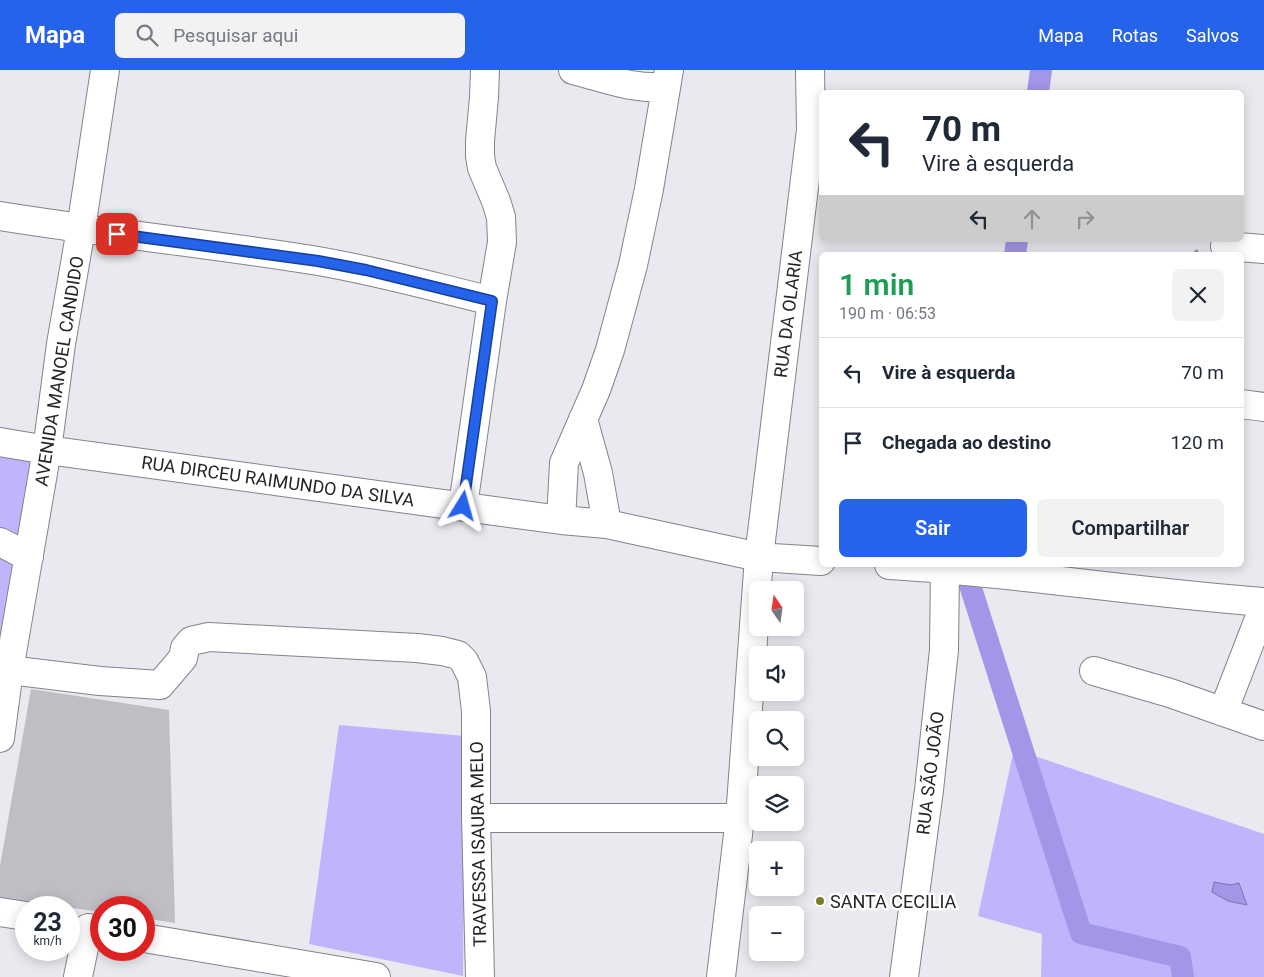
<!DOCTYPE html>
<html lang="pt">
<head>
<meta charset="utf-8">
<style>
  :root { --surface:#fff; --page:#f2f2f3; --text:#1f2937; --muted:#747a83; --line:#e0e1e3; --accent:#2563eb }
  body { margin:0; font-family:Roboto,sans-serif; background:var(--page); color:var(--text); height:100vh; display:flex; flex-direction:column; font-size:19px; white-space:nowrap }
  * { box-sizing:border-box; margin:0 }
  p { font-size:16px; color:var(--muted) }
  .icon { flex:none; width:28px; height:28px; fill:none; stroke:currentColor; stroke-width:2; stroke-linecap:round; stroke-linejoin:round }
  .map { position:relative; flex:1; overflow:hidden }
  .panel { position:absolute; left:819px; top:182px; width:425px; height:315px; display:flex; flex-direction:column; background:var(--surface); border-radius:8px; box-shadow:0 2px 12px #0003 }
  .panel>* { flex:none }
  .banner { position:absolute; left:819px; top:20px; width:425px; height:152px; border-radius:8px; box-shadow:0 2px 12px #0003; background:#fff; color:var(--text); overflow:hidden }
  .needle { width:32px; rotate:347deg }
  .controls { position:absolute; left:749px; top:511px; display:grid; gap:10px }
  .controls a { display:grid; place-items:center; width:55px; height:55px; border-radius:8px; background:var(--surface); box-shadow:0 2px 12px #0003; font-size:25px }
  .speed { position:absolute; left:15px; top:826px; display:flex; gap:10px; font-size:25px; font-weight:700; text-align:center }
  .speed>* { display:grid; place-content:center; width:65px; height:65px; border-radius:50%; background:var(--surface); box-shadow:0 2px 12px #0003; line-height:1 }
  .speed small { font-size:12px; font-weight:400 }
  .speed .limit { border:8px solid #d22; background:#fff; color:#111 }
  .pin { position:absolute; display:grid; place-items:center; width:42px; height:42px; color:#fff; margin:-21px; border-radius:10px; box-shadow:0 2px 8px #0006 }
  .me { position:absolute; width:55px; margin:-28px; rotate:8deg; stroke-linejoin:round; filter:drop-shadow(0 0 4px #0008) }
  .turn { display:flex; align-items:center; gap:18px; height:105px; padding:0 20px; font-size:22px }
  .turn .icon { width:65px; height:65px; stroke-width:2.5 }
  .turn b { display:block; font-size:35px; line-height:42px }
  .lanes { display:flex; align-items:center; height:48px; padding:0 20px; background:#0003; justify-content:center; gap:25px; direction:ltr }
  .lanes .off { opacity:.35 }
  .round { display:grid; place-items:center; flex:none; width:52px; height:52px; border-radius:8px; background:var(--page) }
  .head { display:flex; align-items:center; justify-content:space-between; height:85px; padding:0 20px }
  h1 { font-size:30px; font-weight:600; line-height:38px; color:#1e9e55 }
  .primary-button { display:flex; gap:10px; margin-top:auto; padding:10px 20px }
  .primary-button a { flex:1; height:58px; border-radius:8px; background:var(--accent); color:#fff; font-size:20px; font-weight:600; line-height:58px; text-align:center }
  .primary-button a+a { background:var(--page); color:var(--text) }
  ul { padding:0; list-style:none }
  li { display:flex; align-items:center; gap:15px; height:70px; padding:0 20px; border-top:1px solid var(--line) }
  li div { flex:1 }
  li b { display:block; font-size:19px }
  li em { font-style:normal }
  header { display:flex; align-items:center; gap:30px; box-sizing:border-box; height:70px; padding:0 25px; background:var(--accent); color:#fff }
  header strong { font-size:24px }
  nav { display:flex; gap:28px; margin-inline-start:auto; font-size:18px }
  .search { width:350px; height:45px; background:var(--page); display:flex; align-items:center; gap:12px; box-sizing:border-box; padding:0 18px; border-radius:8px; color:var(--muted); font-size:19px }
  .map>svg:first-child { display:block }
</style>
</head>
<body>
<header>
<strong>Mapa</strong>
<div class="search"><svg class="icon" aria-label="search" viewBox="0 0 24 24"><circle cx="10" cy="10" r="6"/><path d="M15 15l6 6"/></svg>Pesquisar aqui</div>
<nav><a>Mapa</a><a>Rotas</a><a>Salvos</a></nav>
</header>
<div class="map">
<svg width="1264" height="907" viewBox="0 0 1264 907">
  <rect width="100%" height="100%" fill="#eae9f0"/>
  <path fill="#beb5fd" d="M0 384 38 390 0 577Z
    M339 655 465 666 463 906 309 874Z
    M1014 679 1264 764V907H1041L1042 864 978 846Z"/>
  <path fill="#a196e7" stroke="#7c74ad" d="M1214 812 1231 815 1239 813 1247 835 1228 831 1212 822Z"/>
  <g fill="none" stroke-linecap="round" stroke-linejoin="round">
    <path stroke="#a196e7" stroke-width="22" d="M1038 22 1041 0
      M1015 185 1017 170
      M971 495 969 512 1081 863 1180 887 1183 907"/>
  </g>
  <path fill="#bfbec5" d="M31 619 169 640 175 853 144 848V838H101V842L0 828V796Z"/>
  <g fill="none" stroke-linecap="round" stroke-linejoin="round">
    <defs>
      <path id="minor" d="M573 0C608 9 630 19 666 17
        M0 146C106 163 213 174 318 191 377 201 434 217 492 231
        M1225 176 1264 179
        M1241 334 1264 337
        M583 349 598 403 607 454
        M0 372 47 380 561 450 607 454 759 487 821 491
        M463 436 492 231 502 172 501 147 496 131 482 98 480 86V71L484 27 485 0
        M561 450 564 393 596 320 610 280 633 195 649 119 669 0
        M0 472 29 487
        M889 495C1014 502 1139 523 1264 532
        M0 599 100 611 160 615 183 588 185 578 191 571 209 567 417 578 442 581 458 585 464 591 472 607 476 641V748L480 907
        M1094 601 1170 623 1264 656
        M1223 642 1264 536
        M0 668 9 600 47 380 61 274 81 159 105 0
        M476 748H740
        M0 842 26 846
        M144 868 376 907
        M78 907 88 858
        M721 907 740 748 759 487 811 60 810 0
        M904 907 929 720 944 580 945 498"/>
    </defs>
    <use href="#minor" stroke="#838389" stroke-width="30"/>
    <path stroke="#9b9ba0" stroke-width="3" stroke-dasharray="4 4" stroke-linecap="butt" d="M1187 185 1202 179"/>
    <use href="#minor" stroke="#fff" stroke-width="28"/>
  </g>
  <g fill="none" stroke-linecap="round" stroke-linejoin="round">
    <defs>
      <path id="route" d="M117 164 318 191 366 200 492 231 463 436"/>
    </defs>
    <use href="#route" stroke="#184099" stroke-width="12"/>
    <use href="#route" stroke="#2563eb" stroke-width="9"/>
  </g>
  <circle fill="#7c7c24" stroke="#fff" stroke-width="2" cx="820" cy="831" r="5"/>
  <g text-anchor="middle" dominant-baseline="central" stroke-width="5" stroke-linejoin="round" paint-order="stroke">
    <g font-size="18" fill="#252527" stroke="#fff">
      <text transform="translate(788 244) rotate(-83)">RUA DA OLARIA</text>
      <text transform="translate(59 301) rotate(-81)">AVENIDA MANOEL CANDIDO</text>
      <text transform="translate(278 411) rotate(8)">RUA DIRCEU RAIMUNDO DA SILVA</text>
      <text transform="translate(930 703) rotate(-83)">RUA SÃO JOÃO</text>
      <text transform="translate(478 774) rotate(-91)">TRAVESSA ISAURA MELO</text>
    </g>
    <g font-size="18" fill="#252527" stroke="#fff" text-anchor="start">
      <text x="830" y="831">SANTA CECILIA</text>
    </g>
  </g>
</svg>
<div class="controls">
<a><svg class="needle" viewBox="-14 -14 28 28"><path d="M0-13l5 13h-10z" fill="#e53935"/><path d="M0 13l5-13h-10z" fill="#747a83"/></svg></a>
<a><svg class="icon" aria-label="sound" viewBox="0 0 24 24"><path d="M4 9h4l5-4v14l-5-4H4zM17 9q2 3 0 6"/></svg></a>
<a><svg class="icon" aria-label="search" viewBox="0 0 24 24"><circle cx="10" cy="10" r="6"/><path d="M15 15l6 6"/></svg></a>
<a><svg class="icon" aria-label="layers" viewBox="0 0 24 24"><path d="M12 4l9 5-9 5-9-5zM3 14l9 5 9-5"/></svg></a>
<a>+</a>
<a>−</a>
</div>
<div class="speed"><div>23<small>km/h</small></div><div class="limit">30</div></div>
<div class="pin" style="left:117px;top:164px;background:#d93025"><svg class="icon" aria-label="arrive" viewBox="0 0 24 24"><path d="M6 21V4h12l-3 4 3 4H6"/></svg></div>
<svg class="me" style="left:463px;top:436px" viewBox="-20 -20 40 40"><path d="M0-17L14 15 0 8-14 15z" fill="#2563eb" stroke="#fff" stroke-width="4"/></svg>
<div class="banner">
<div class="turn"><svg class="icon" aria-label="left" viewBox="0 0 24 24"><path d="M17 20v-9H6M10 6l-5 5 5 5"/></svg><div><b>70 m</b>Vire à esquerda</div></div>
<div class="lanes"><svg class="icon" aria-label="left" viewBox="0 0 24 24"><path d="M17 20v-9H6M10 6l-5 5 5 5"/></svg><svg class="icon off" aria-label="ahead" viewBox="0 0 24 24"><path d="M12 20V5M6 11l6-6 6 6"/></svg><svg class="icon off" aria-label="right" viewBox="0 0 24 24"><path d="M7 20v-9h11M14 6l5 5-5 5"/></svg></div>
</div>
<section class="panel">
<div class="head"><div><h1>1 min</h1><p>190 m · 06:53</p></div><a class="round"><svg class="icon" aria-label="close" viewBox="0 0 24 24"><path d="M6 6l12 12M18 6L6 18"/></svg></a></div>
<ul>
<li><svg class="icon" aria-label="left" viewBox="0 0 24 24"><path d="M17 20v-9H6M10 6l-5 5 5 5"/></svg><div><b>Vire à esquerda</b></div><em>70 m</em></li>
<li><svg class="icon" aria-label="arrive" viewBox="0 0 24 24"><path d="M6 21V4h12l-3 4 3 4H6"/></svg><div><b>Chegada ao destino</b></div><em>120 m</em></li>
</ul>
<div class="primary-button"><a>Sair</a><a>Compartilhar</a></div>
</section>
</div>
</body>
</html>
